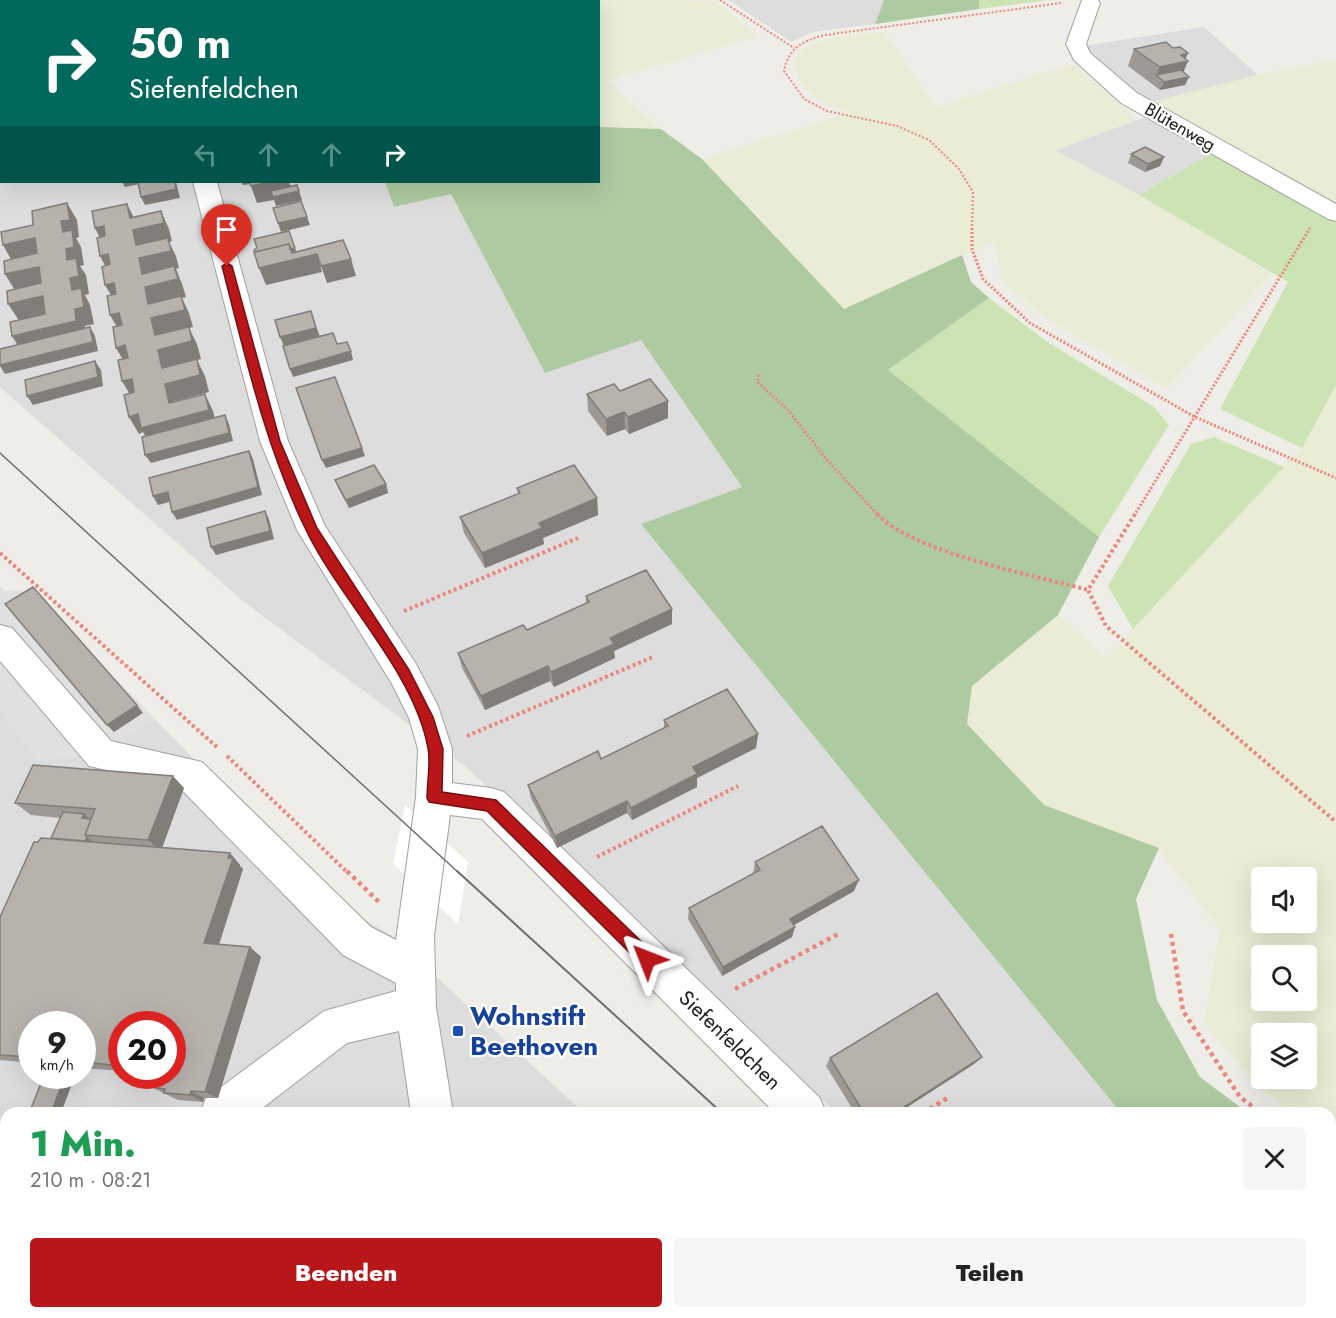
<!DOCTYPE html>
<html lang="de">
<head>
<meta charset="utf-8">
<style>
  :root { --surface:#fff; --page:#f6f6f6; --text:#222; --muted:#767676; --accent:#b91619 }
  body { margin:0; font-family:Jost,sans-serif; background:var(--page); color:var(--text); height:100vh; display:flex; flex-direction:column; font-size:22px; white-space:nowrap }
  * { box-sizing:border-box; margin:0 }
  p { font-size:20px; color:var(--muted) }
  .icon { flex:none; width:33px; height:33px; fill:none; stroke:currentColor; stroke-width:2; stroke-linecap:round; stroke-linejoin:round }
  .map { position:relative; flex:1; overflow:hidden }
  .side { position:absolute; left:0px; top:1107px; width:1336px; height:212px; display:flex; flex-direction:column; background:var(--surface); border-radius:18px 18px 0 0; box-shadow:0 6px 24px #0002 }
  .side>* { flex:none }
  .banner { position:absolute; left:0px; top:0px; width:600px; height:183px; box-shadow:0 6px 24px #0002; background:#00695c; color:#fff; overflow:hidden }
  .tools { position:absolute; left:1251px; top:867px; display:grid; gap:12px }
  .tools a { display:grid; place-items:center; width:66px; height:66px; border-radius:6px; background:var(--surface); box-shadow:0 6px 24px #0002; font-size:30px }
  .speed { position:absolute; left:18px; top:1011px; display:flex; gap:12px; font-size:30px; font-weight:700; text-align:center }
  .speed>* { display:grid; place-content:center; width:78px; height:78px; border-radius:50%; background:var(--surface); box-shadow:0 6px 24px #0002; line-height:1 }
  .speed small { font-size:15px; font-weight:400 }
  .speed .limit { border:9px solid #d22; background:#fff; color:#111 }
  .pin { position:absolute; display:grid; place-items:center; width:51px; height:51px; color:#fff; margin:-62px -26px; border-radius:50% 50% 50% 0; rotate:-45deg; box-shadow:0 0 6px #0007 }
  .pin .icon { rotate:45deg }
  .me { position:absolute; width:66px; margin:-33px; rotate:315deg; stroke-linejoin:round; filter:drop-shadow(0 0 4px #0008) }
  .turn { display:flex; align-items:center; gap:21px; height:126px; padding:0 30px; font-size:27px }
  .turn .icon { width:78px; height:78px; stroke-width:2.5 }
  .turn b { display:block; font-size:42px; line-height:51px }
  .lanes { display:flex; align-items:center; height:57px; padding:0 30px; background:#0003; justify-content:center; gap:30px; direction:ltr }
  .lanes .off { opacity:.35 }
  .round { display:grid; place-items:center; flex:none; width:63px; height:63px; border-radius:6px; background:var(--page) }
  .head { display:flex; align-items:center; justify-content:space-between; height:102px; padding:0 30px }
  h1 { font-size:36px; font-weight:800; line-height:45px; color:#1e9e55 }
  .action { display:flex; gap:12px; margin-top:auto; padding:12px 30px }
  .action a { flex:1; height:69px; border-radius:6px; background:var(--accent); color:#fff; font-size:24px; font-weight:800; line-height:69px; text-align:center }
  .action a+a { background:var(--page); color:var(--text) }
  .map>svg:first-child { display:block }
</style>
</head>
<body>
<div class="map">
<svg width="1336" height="1318" viewBox="0 0 1336 1318">
  <rect width="100%" height="100%" fill="#efede7"/>
  <path fill="#dedddd" fill-rule="evenodd" d="M0 0H336L2 2V182H385L394 207 451 194 545 373 641 340 742 487 641 524 1121 1113H837L466 767 243 601 0 387Z
    M729 0H884L875 24 812 32 791 42Z
    M1204 27 1258 75 1147 103 1084 46Z
    M1151 115 1214 152 1139 195 1055 150Z
    M0 587 4 591H29L242 808 347 909 391 935 584 1113H6V1312H799L805 1318H0ZM32 1024H82V1076H32ZM122 1024H172V1076H122Z
    M1050 1313H1236L1229 1318H1056Z"/>
  <path fill="#eaecd5" fill-rule="evenodd" d="M524 0 715 1 758 36 606 81 661 129 599 127 598 2Z
    M884 32 936 107 1073 64 1136 119 1055 151 1139 195 1272 274 1166 388 1047 319 1001 280 995 241 844 310 702 159 850 113 818 100 801 84 794 62 804 48 827 39Z
    M1336 60V202L1147 103 1258 75Z
    M1336 385V1141L1331 1137 1330 1113H1295L1257 1087 1204 1023 1220 929 1159 849 1044 805 967 724 972 686 1058 615 1106 659 1302 448ZM1262 878H1306V922H1262ZM1262 956H1306V1000H1262ZM1262 1034H1306V1078H1262Z"/>
  <path fill="#cce4b3" d="M979 0H1049L979 9Z
    M1214 152 1336 222V385L1302 448 1220 409 1288 282 1139 195Z
    M989 298 1049 343 1153 406 1169 425 1099 537 888 370Z
    M1214 437 1284 467 1133 629 1108 586 1191 444Z"/>
  <path fill="#aecaa1" d="M196 0H524L196 2Z
    M884 0H979V9L875 24Z
    M599 127 661 129 702 159 844 309 962 255 971 282 989 298 888 370 1099 537 1058 615 972 686 967 724 1044 805 1159 848 1136 899 1157 1000 1200 1077 1248 1113H1121L641 524 742 487 641 340 545 373 451 194 394 207 385 182H598Z
    M1331 1176 1336 1180V1318H1229L1236 1313 1330 1312Z"/>
  <path fill="#e0e0e0" d="M0 587 4 591H29L155 719 101 755 37 760 0 712Z"/>
  <path fill="#fff" d="M405 805 468 862 458 924 393 864Z"/>
  <g fill="none" stroke-linecap="round" stroke-linejoin="round">
    <defs>
      <path id="minor" d="M164 0H184V2H164Z
        M1082 0H1098L1100 3 1086 44 1090 53 1137 93 1336 204V221L1328 219 1121 103 1074 60 1066 44Z
        M0 45H2V59H0Z
        M0 79H2L0 92Z
        M193 182H217L288 441 325 526 416 664 438 706 452 749V783L491 788 504 792 820 1098 826 1113H775L482 819 450 815 434 936 436 1007 453 1113H411L399 1031 347 1043 256 1113H200L206 1098 324 1011 396 991V983L343 955 179 787 89 766 0 661V625L12 628 111 741 202 762 371 927 396 940 416 797 418 749 409 718 392 684 297 530 260 441Z
        M53 1312H100L98 1318H52Z
        M492 1312H539L540 1318H494Z"/>
    </defs>
    <use href="#minor" stroke="#a1a1a1" stroke-width="2"/>
    <path stroke="#eb867d" stroke-width="2" stroke-dasharray="2 2" stroke-linecap="butt" d="M720 0 794 48
      M972 230 973 192 959 169 929 140 897 126 827 111 804 99 784 71C789 47 803 41 825 35L1061 3"/>
    <path stroke="#eb867d" stroke-width="3" stroke-dasharray="2 2" stroke-linecap="butt" d="M972 228V249L983 279 1030 323 1195 417 1336 478
      M759 375 757 382 788 410 826 459 879 516
      M1134 516 1310 228"/>
    <path stroke="#eb867d" stroke-width="4" stroke-dasharray="3 3" stroke-linecap="butt" d="M877 514C914 553 1034 575 1088 590
      M1135 514 1088 590 1106 626 1336 822
      M0 553 219 749
      M404 611 578 538
      M467 736 653 657
      M227 756 348 873
      M597 857 738 786"/>
    <path stroke="#eb867d" stroke-width="4.5" stroke-dasharray="4 4" stroke-linecap="butt" d="M347 871 381 904
      M1171 934 1183 1011 1240 1097 1261 1113
      M735 989 840 933
      M923 1113 949 1097
      M1330 1163 1336 1167
      M1021 1312 1027 1318"/>
    <use href="#minor" fill="#fff" fill-rule="evenodd"/>
    <path stroke="#6e6e6e" stroke-width="1.5" d="M0 453 459 873"/>
    <path stroke="#6e6e6e" stroke-width="2" d="M457 871 722 1113
      M939 1312 945 1318"/>
  </g>
  <path fill="#9e9995" d="M1173 48 1186 59 1184 72 1185 85 1160 90 1128 66 1134 49Z
    M1131 154 1164 157 1160 166 1145 172 1128 163Z
    M620 391 668 418 629 434 625 429 607 436 588 411 587 394Z
    M335 480 386 484 388 493 349 508 338 488Z
    M517 488 597 498 598 515 543 538 544 544 485 568 464 533 460 517 518 494Z
    M586 596 672 609V624L614 651 615 658 554 687 550 681 485 710 462 668 458 653 527 630 586 604Z
    M664 720 758 734 756 748 697 778V787L632 820 627 813 557 848 531 798 528 785 601 759 664 728Z
    M184 788 162 847 230 853 240 865V866L243 869 219 945 250 947 261 957 218 1098H204L203 1102 178 1100 151 1087 172 1076 122 1024V1071L82 1068V1024H32V1063L0 1060V917L38 842 51 838 60 818 31 815 15 803Z
    M755 862 854 891 794 925 792 937 722 976 688 919 689 908 753 874Z
    M830 1058 974 1064 898 1113H855L826 1066Z"/>
  <path fill="#817d79" d="M4 0H38L39 2H2V10H0V1Z
    M1188 53 1184 62 1188 61 1181 78 1189 77 1185 85 1160 90 1164 82 1156 75 1160 67 1181 55Z
    M1164 157 1160 166 1145 172 1148 164Z
    M2 159V177H0V167Z
    M122 182H150L125 187Z
    M175 182H176L180 198 145 205 141 197Z
    M241 182H250L251 184 243 185Z
    M270 182H289L293 192 299 191 302 200 276 206 274 200 257 203 251 186Z
    M67 203 77 220 79 237 76 238 81 247 84 265 80 266 86 275 89 294 85 295 90 305 94 324 85 326 86 338 23 354 12 336 76 321 61 221Z
    M127 204 136 222 161 211 169 229 172 241 169 242 176 256 179 268 176 269 182 284 186 297 182 298 189 313 193 327 189 328 197 344 201 359 197 360 205 376 209 392 174 401 178 419 205 394 213 411 217 427 151 445 143 432 139 434 129 417 169 403Z
    M307 217 310 225 281 232 278 223Z
    M104 226 113 244 104 246 95 228Z
    M35 238 45 256 13 263 3 245Z
    M295 248 298 257H260Z
    M108 254 118 271 109 273 100 256Z
    M317 254 322 272 266 285 259 268Z
    M351 259 356 276 327 283 321 266Z
    M39 267 49 284 16 292 5 274Z
    M114 283 123 300 115 302 105 285Z
    M43 296 53 314 20 322 8 304Z
    M311 311 320 337 284 346 280 337Z
    M119 313 129 331 120 332 110 315Z
    M90 327 95 336 98 351 5 374 0 366V365Z
    M125 345 135 362 126 365 116 348Z
    M351 351 353 360 293 377 290 369Z
    M95 361 101 370 103 386 33 405 27 396Z
    M132 379 141 396 132 398 122 381Z
    M668 401V418L629 434 628 417Z
    M624 412 625 429 607 436 606 419Z
    M225 415 229 424 233 441 151 463 145 455Z
    M362 448 365 456 326 468 322 460Z
    M249 451 253 459 262 495 177 520 172 512Z
    M386 484 388 493 349 508 346 500Z
    M168 492 173 501 158 505 153 496Z
    M597 498 598 515 543 538 544 544 485 568 482 553 539 523Z
    M265 511 269 519 274 539 216 555 211 547Z
    M672 609V624L614 651 615 658 554 687 551 672 610 638Z
    M548 666 550 681 485 710 481 696Z
    M137 705 143 713 114 732 107 725Z
    M758 734 756 748 697 778V787L632 820 631 808 693 767Z
    M173 776 184 788 161 851 148 840Z
    M627 801V813L557 848 555 836Z
    M84 814 91 820 82 818Z
    M87 837 94 843 83 846Z
    M230 853 240 865V866L243 869 216 953 204 943Z
    M859 880 854 891 787 929 790 919Z
    M795 927 792 937 722 976 723 967Z
    M250 947 261 957 218 1098 205 1092Z
    M982 1057 974 1064 898 1113H895Z
    M65 1076H75L61 1113H51Z
    M191 1091 204 1098 203 1102 190 1095Z
    M6 1292V1312H37L35 1318H0V1308Z
    M314 1312H325L318 1318H307Z
    M422 1312H429L432 1318H425Z"/>
  <path fill="#b8b2ad" stroke="#817d79" stroke-width="1.5" d="M93 0H136V2H94Z
    M2 9V28H0V10Z
    M1166 42 1173 48 1180 47 1188 53 1181 55 1188 61 1160 67 1134 49Z
    M1181 70 1189 77 1164 82 1156 75Z
    M1145 147 1164 157 1148 164 1131 154Z
    M138 182H175L176 189 141 197Z
    M249 182H270L251 186Z
    M297 185 299 191 273 197 271 191Z
    M301 201 307 217 278 223 273 208Z
    M67 203 70 220 61 221 63 232 72 230 74 247 66 249 67 260 76 258 79 276 70 278 72 290 81 288 84 307 75 309 76 321 12 336 10 322 45 314 43 296 8 304 7 291 41 283 39 267 5 274 4 261 37 253 35 238 3 245 1 232 33 225 32 211Z
    M127 204 130 218 161 211 164 223 133 230 136 245 168 238 171 251 139 258 142 274 174 266 178 279 145 287 148 304 181 296 185 310 151 318 155 335 189 327 192 341 158 350 162 368 197 359 200 375 165 384 169 403 205 394 209 410 141 428 138 414 129 417 124 395 134 392 132 379 122 381 118 360 128 358 125 345 116 348 113 327 122 325 119 313 110 315 107 296 116 294 114 283 105 285 102 267 110 264 108 254 100 256 97 238 105 236 104 226 95 228 92 211Z
    M289 231 295 248 290 249 289 244 256 252 254 250 257 248 254 239Z
    M343 240 351 259 321 266 317 254 259 268 254 252 289 244 292 253Z
    M311 311 316 328 280 337 275 320Z
    M90 327 93 342 0 365V349Z
    M333 333 337 344 347 342 351 351 290 369 283 346Z
    M95 361 98 377 27 396 25 380Z
    M335 377 362 448 322 460 296 388Z
    M650 379 668 401 628 417 624 412 606 419 587 394 614 384 620 391Z
    M225 415 229 433 145 455 142 437Z
    M249 451 258 487 172 512 168 492 153 496 149 478Z
    M374 465 386 484 346 500 335 480Z
    M574 465 597 498 539 523 542 528 482 553 460 517 520 493 517 488Z
    M265 511 270 531 211 547 207 528Z
    M646 570 672 609 610 638 614 644 551 672 548 666 481 696 458 653 523 625 527 630 589 602 586 596Z
    M33 587 137 705 107 725 5 604Z
    M727 689 758 734 693 767 697 774 631 808 627 801 555 836 528 785 598 751 601 759 668 726 664 720Z
    M33 765 173 776 148 840 85 835 95 809 15 803Z
    M63 812 84 814 82 818 91 819 85 835 87 837 85 841 51 838Z
    M822 826 859 880 790 919 795 927 723 967 689 908 760 870 755 862Z
    M41 838 230 853 228 858H233L204 943 250 947 205 1092 191 1091 190 1095 164 1093 165 1089 151 1087 155 1076H172V1024H122V1066L82 1062V1024H32V1057L0 1055V917L34 842H38Z
    M937 993 982 1057 895 1113H864L830 1058Z
    M44 1076H65L51 1113H29Z
    M0 1172 6 1173V1292L0 1308Z
    M262 1312H314L307 1318H265Z
    M358 1312H422L425 1318H351Z
    M637 1312H660L663 1318H628Z"/>
  <path fill="#b91619" stroke="#780e10" stroke-width="1.5" d="M227 263 232 266 280 441 317 528 409 670 433 717 443 749 442 792 496 800 653 953 655 959 653 964 647 967 641 964 487 811 429 802 427 798C427 782 431 763 428 748 414 671 339 599 306 530 265 446 245 355 222 266Z"/>
  <rect fill="#1a4fb4" stroke="#fff" stroke-width="2" x="452" y="1025" width="12" height="12" rx="3"/>
  <g text-anchor="middle" dominant-baseline="central" stroke-width="4.5" stroke-linejoin="round" paint-order="stroke">
    <g font-size="18" fill="#202020" stroke="#fff">
      <text transform="translate(1180 127) rotate(30)">Blütenweg</text>
    </g>
    <g font-size="21" fill="#202020" stroke="#fff">
      <text transform="translate(730 1040) rotate(44)">Siefenfeldchen</text>
    </g>
    <g font-size="26" font-weight="bold" fill="#164399" stroke="#fff" text-anchor="start">
      <text x="470" y="1016">Wohnstift<tspan x="470" dy="30">Beethoven</tspan></text>
    </g>
  </g>
</svg>
<div class="tools">
<a><svg class="icon" aria-label="sound" viewBox="0 0 24 24"><path d="M4 9h4l5-4v14l-5-4H4zM17 9q2 3 0 6"/></svg></a>
<a><svg class="icon" aria-label="search" viewBox="0 0 24 24"><circle cx="10" cy="10" r="6"/><path d="M15 15l6 6"/></svg></a>
<a><svg class="icon" aria-label="layers" viewBox="0 0 24 24"><path d="M12 4l9 5-9 5-9-5zM3 14l9 5 9-5"/></svg></a>
</div>
<div class="speed"><div>9<small>km/h</small></div><div class="limit">20</div></div>
<div class="pin" style="left:227px;top:266px;background:#d93025"><svg class="icon" aria-label="arrive" viewBox="0 0 24 24"><path d="M6 21V4h12l-3 4 3 4H6"/></svg></div>
<svg class="me" style="left:647px;top:959px" viewBox="-20 -20 40 40"><path d="M0-17L14 15 0 8-14 15z" fill="#b91619" stroke="#fff" stroke-width="4"/></svg>
<div class="banner">
<div class="turn"><svg class="icon" aria-label="right" viewBox="0 0 24 24"><path d="M7 20v-9h11M14 6l5 5-5 5"/></svg><div><b>50 m</b>Siefenfeldchen</div></div>
<div class="lanes"><svg class="icon off" aria-label="left" viewBox="0 0 24 24"><path d="M17 20v-9H6M10 6l-5 5 5 5"/></svg><svg class="icon off" aria-label="ahead" viewBox="0 0 24 24"><path d="M12 20V5M6 11l6-6 6 6"/></svg><svg class="icon off" aria-label="ahead" viewBox="0 0 24 24"><path d="M12 20V5M6 11l6-6 6 6"/></svg><svg class="icon" aria-label="right" viewBox="0 0 24 24"><path d="M7 20v-9h11M14 6l5 5-5 5"/></svg></div>
</div>
<section class="side">
<div class="head"><div><h1>1 Min.</h1><p>210 m · 08:21</p></div><a class="round"><svg class="icon" aria-label="close" viewBox="0 0 24 24"><path d="M6 6l12 12M18 6L6 18"/></svg></a></div>
<div class="action"><a>Beenden</a><a>Teilen</a></div>
</section>
</div>
</body>
</html>
